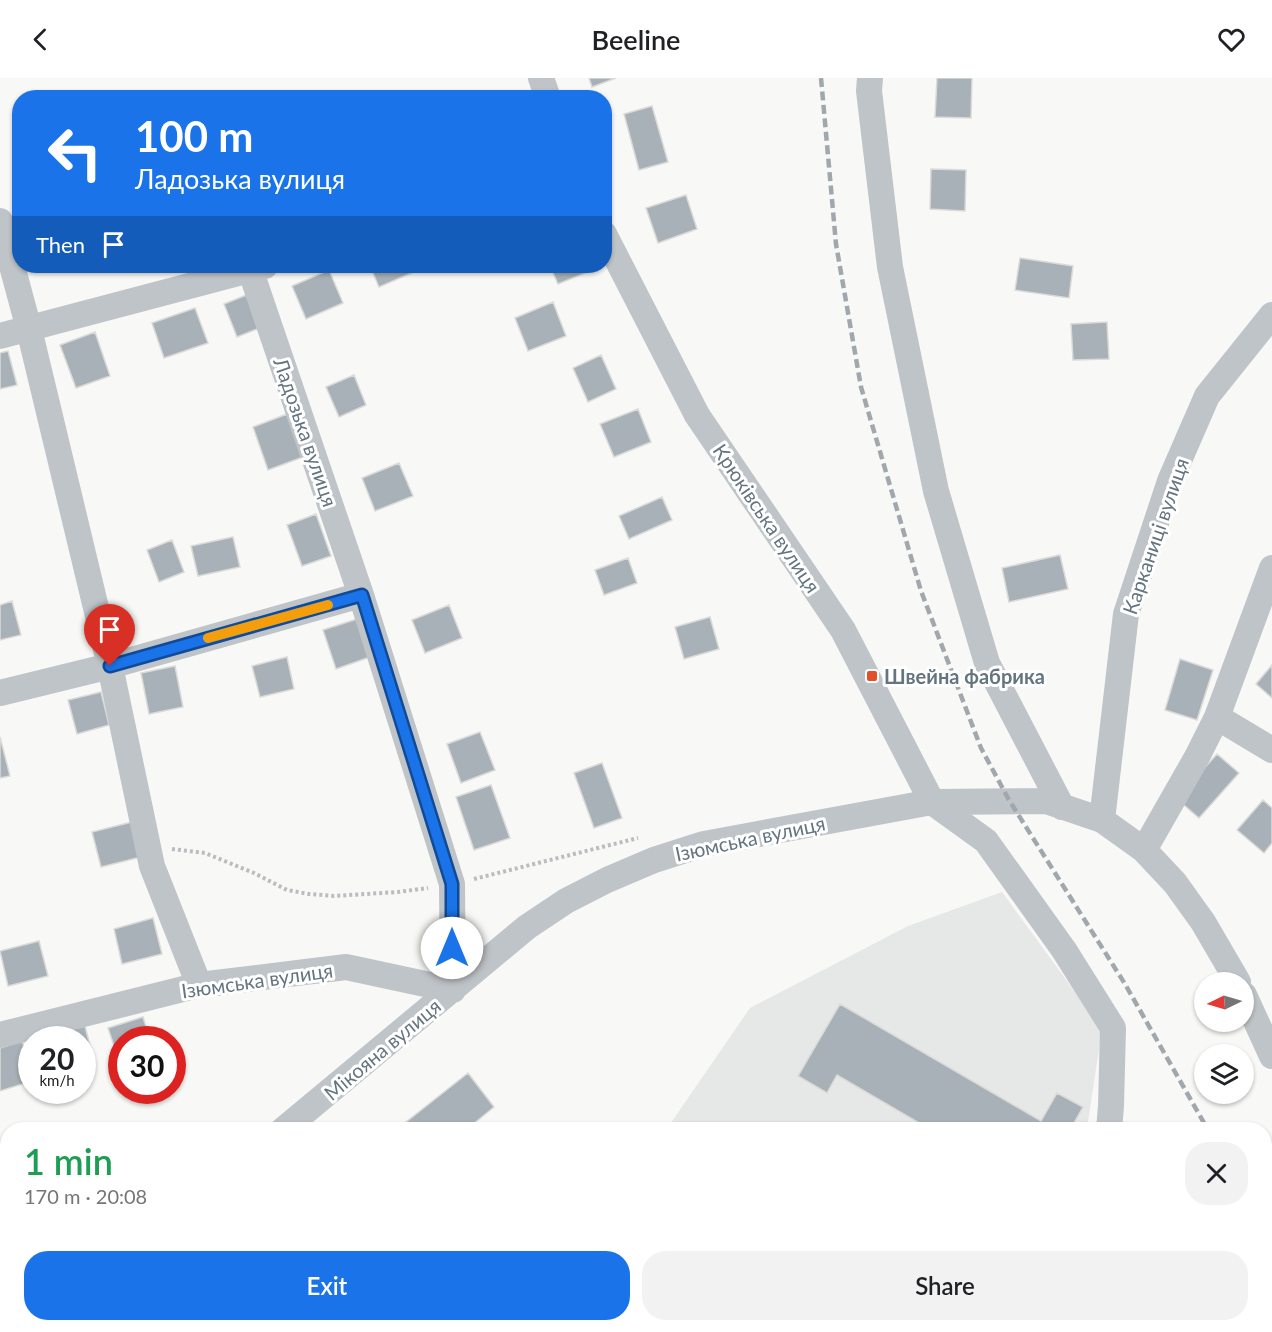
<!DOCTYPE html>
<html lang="en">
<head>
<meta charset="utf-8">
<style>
  :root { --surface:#fff; --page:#f2f2f2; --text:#202124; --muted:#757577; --accent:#1a73e8 }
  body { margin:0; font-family:Lato,sans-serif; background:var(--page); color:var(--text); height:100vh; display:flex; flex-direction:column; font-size:22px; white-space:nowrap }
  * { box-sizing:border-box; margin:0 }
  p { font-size:20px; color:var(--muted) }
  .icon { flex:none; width:33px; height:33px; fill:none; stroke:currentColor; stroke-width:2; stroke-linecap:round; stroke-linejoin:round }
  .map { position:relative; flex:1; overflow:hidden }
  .drawer { position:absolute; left:0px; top:1044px; width:1272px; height:210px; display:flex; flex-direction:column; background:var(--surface); border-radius:24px 24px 0 0; box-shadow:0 2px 4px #0004 }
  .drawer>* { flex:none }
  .hud { position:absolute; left:12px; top:12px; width:600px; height:183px; border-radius:24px; box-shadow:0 2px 4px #0004; background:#1a73e8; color:#fff; overflow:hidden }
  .needle { width:39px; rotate:265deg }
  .buttons { position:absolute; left:1194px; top:894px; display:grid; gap:12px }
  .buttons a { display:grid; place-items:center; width:60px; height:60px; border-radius:50%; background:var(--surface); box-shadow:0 2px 4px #0004; font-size:30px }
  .speed { position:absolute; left:18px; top:948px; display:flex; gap:12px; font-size:30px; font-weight:700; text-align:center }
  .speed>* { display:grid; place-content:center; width:78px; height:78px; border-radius:50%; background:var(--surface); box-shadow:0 2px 4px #0004; line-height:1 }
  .speed small { font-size:15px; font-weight:400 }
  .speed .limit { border:9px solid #d22; background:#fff; color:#111 }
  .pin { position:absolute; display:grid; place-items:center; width:51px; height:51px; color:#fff; margin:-62px -26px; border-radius:50% 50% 50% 0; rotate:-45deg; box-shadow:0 0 6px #0007 }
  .pin .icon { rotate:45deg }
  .me { position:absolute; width:66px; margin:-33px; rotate:0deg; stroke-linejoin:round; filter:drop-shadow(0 0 4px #0008) }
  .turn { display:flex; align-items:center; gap:21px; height:126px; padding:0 24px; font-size:27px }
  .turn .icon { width:78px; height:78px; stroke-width:2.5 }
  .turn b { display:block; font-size:42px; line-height:51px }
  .then { display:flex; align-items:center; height:57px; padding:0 24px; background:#0003; gap:12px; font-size:22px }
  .round { display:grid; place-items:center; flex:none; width:63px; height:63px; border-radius:24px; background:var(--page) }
  .head { display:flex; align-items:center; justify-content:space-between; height:102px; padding:0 24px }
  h1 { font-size:36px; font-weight:600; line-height:45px; color:#1e9e55 }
  .cta { display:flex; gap:12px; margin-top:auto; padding:12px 24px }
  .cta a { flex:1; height:69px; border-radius:24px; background:var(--accent); color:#fff; font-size:24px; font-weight:600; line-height:69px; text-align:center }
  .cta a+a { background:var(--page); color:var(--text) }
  header { display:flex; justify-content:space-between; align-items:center; height:78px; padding:0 24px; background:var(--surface); font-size:27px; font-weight:600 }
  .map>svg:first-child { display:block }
</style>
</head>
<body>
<header><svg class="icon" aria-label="back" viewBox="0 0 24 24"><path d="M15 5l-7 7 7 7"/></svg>Beeline<svg class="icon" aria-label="heart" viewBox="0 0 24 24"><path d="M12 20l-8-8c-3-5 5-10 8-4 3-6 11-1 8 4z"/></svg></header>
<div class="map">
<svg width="1272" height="1254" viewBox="0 0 1272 1254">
  <rect width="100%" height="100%" fill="#f8f8f6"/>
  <path fill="#e6e7e7" d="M1002 814 1102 951 1087 1051 666 1052 750 930 908 848Z
    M7 1128 8 1246 11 1247 0 1254V1129Z
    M176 1246H422L424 1254H167Z
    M626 1246H1077V1254H621Z"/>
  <path fill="#a8b1b7" stroke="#dadad8" stroke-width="1.5" d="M589 0H616L592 9Z
    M937 0H972L971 40 935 39Z
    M652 28 668 84 639 92 624 36Z
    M931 91 966 92 965 133 930 131Z
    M686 117 697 151 658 165 646 130Z
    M1020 180 1073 188 1069 220 1015 212Z
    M370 188H414L416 193 379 209Z
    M550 188H594L595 191 558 206Z
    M329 192 343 225 306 241 292 208Z
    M249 216 262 249 237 259 224 226Z
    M553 224 566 258 528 273 515 240Z
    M195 230 208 265 164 280 152 245Z
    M1107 244 1109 281 1073 282 1071 246Z
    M95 254 110 298 76 310 60 267Z
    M8 273 17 307 0 311V275Z
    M601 277 616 311 588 324 573 290Z
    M354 297 366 327 339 339 326 309Z
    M638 331 651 364 614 379 600 346Z
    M287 336 303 379 268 392 253 349Z
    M399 385 413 418 375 433 362 400Z
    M662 419 672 442 629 461 619 438Z
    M316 436 331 478 302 488 287 447Z
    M233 459 240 489 198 498 191 468Z
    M172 462 184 494 159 504 147 472Z
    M1060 477 1068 511 1009 524 1002 490Z
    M628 480 637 505 604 517 595 492Z
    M12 523 21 557 0 562V527Z
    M449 527 462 560 425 575 412 542Z
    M710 539 719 571 684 581 675 549Z
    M357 541 370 579 336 591 323 552Z
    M287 579 294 611 260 619 252 588Z
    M1180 581 1213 592 1197 642 1165 632Z
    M1272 587V620L1256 606Z
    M175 588 183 629 149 636 141 595Z
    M101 614 109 647 77 656 68 622Z
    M480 654 495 692 461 705 447 666Z
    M0 659 10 698 0 700Z
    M1217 676 1239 695 1199 740 1177 721Z
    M602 685 622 740 594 750 574 695Z
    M491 707 510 760 474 772 456 719Z
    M1263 722 1272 730V765L1264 775 1237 752Z
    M132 744 141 779 101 789 92 754Z
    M153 840 162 876 122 886 114 851Z
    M39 863 48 898 8 908 0 873Z
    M840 926 1041 1043 1057 1015 1083 1029 1070 1052H931L837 997 827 1015 798 998Z
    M143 939 150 962H122L121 989 108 950Z
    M85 948 94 983 82 986V962H46L45 958Z
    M22 963 32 994V1003L0 1013V970Z
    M468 995 494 1029 466 1052H396Z
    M694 1246H775L771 1254H689Z
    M950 1246H1062L1057 1254H945Z"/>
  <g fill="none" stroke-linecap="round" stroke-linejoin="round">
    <path stroke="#babdc0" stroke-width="4" stroke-dasharray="3 3" stroke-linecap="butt" d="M172 771 205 775 254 795 287 812 309 816 334 818 398 814 428 810
      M474 801 638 760"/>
    <path stroke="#bfc4c8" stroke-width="26" d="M541 0 548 20
      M870 0 869 13 890 189 936 413 987 585 1062 729
      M0 143 29 251 110 588 152 788 199 907
      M604 156 697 337 843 552 932 724 986 763 1064 872 1113 950 1111 1028 1109 1052
      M250 191 361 517 452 806 453 912
      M0 258 265 188
      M0 615 110 588 361 517
      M1217 639 1272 672
      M1102 742 1126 536 1170 403 1207 318 1272 237
      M1144 772 1197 679 1217 639 1272 490
      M1244 917 1272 978
      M0 957 199 907 346 889 453 912
      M283 1052 527 849 566 823 607 802 654 782 704 766 932 724 1046 723 1102 742 1144 772 1175 805 1203 844 1238 904
      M27 1254 36 1246
      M1089 1254V1246"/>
    <path stroke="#a1a8ad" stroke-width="4.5" stroke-dasharray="9 4.5" stroke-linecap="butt" d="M821 0 836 166 861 309 921 513 981 670 1009 722 1125 906 1208 1052
      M1264 1148 1272 1161"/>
  </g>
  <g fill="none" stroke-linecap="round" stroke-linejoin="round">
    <defs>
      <path id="route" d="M110 588 362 517 452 806V870"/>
    </defs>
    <use href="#route" stroke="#114b97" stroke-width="15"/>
    <use href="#route" stroke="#1a73e8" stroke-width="10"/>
    <path stroke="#f59e0b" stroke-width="10" d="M208 560 328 527"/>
  </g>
  <rect fill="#e1502d" stroke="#fff" stroke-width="2" x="866" y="592" width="12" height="12" rx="3"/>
  <g text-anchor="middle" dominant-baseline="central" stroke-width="6" stroke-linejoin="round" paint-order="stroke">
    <g font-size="20" fill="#647580" stroke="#fff">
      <text transform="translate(306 354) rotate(71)">Ладозька вулиця</text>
      <text transform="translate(767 440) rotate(56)">Крюківська вулиця</text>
      <text transform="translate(1155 458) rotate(-71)">Карканиці вулиця</text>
      <text transform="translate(750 760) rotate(-12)">Ізюмська вулиця</text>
      <text transform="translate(257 902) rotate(-8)">Ізюмська вулиця</text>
      <text transform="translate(382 971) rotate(-40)">Мікояна вулиця</text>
    </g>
    <g font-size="20" font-weight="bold" fill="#647580" stroke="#fff" text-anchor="start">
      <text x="884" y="598">Швейна фабрика</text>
    </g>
  </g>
</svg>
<div class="buttons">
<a><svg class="needle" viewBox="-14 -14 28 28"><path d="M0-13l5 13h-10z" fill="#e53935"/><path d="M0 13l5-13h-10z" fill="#757577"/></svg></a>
<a><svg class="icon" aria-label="layers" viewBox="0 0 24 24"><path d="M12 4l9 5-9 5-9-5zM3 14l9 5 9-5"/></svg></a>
</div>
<div class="speed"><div>20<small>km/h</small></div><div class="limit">30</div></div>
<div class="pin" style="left:110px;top:588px;background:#d93025"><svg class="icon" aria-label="arrive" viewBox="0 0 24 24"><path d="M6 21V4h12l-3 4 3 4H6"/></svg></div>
<svg class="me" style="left:452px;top:870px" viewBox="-20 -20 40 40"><circle r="19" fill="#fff"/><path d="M0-13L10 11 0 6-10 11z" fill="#1a73e8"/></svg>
<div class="hud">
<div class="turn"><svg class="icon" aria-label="left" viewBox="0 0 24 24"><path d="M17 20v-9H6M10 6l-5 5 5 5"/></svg><div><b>100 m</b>Ладозька вулиця</div></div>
<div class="then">Then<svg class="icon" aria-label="arrive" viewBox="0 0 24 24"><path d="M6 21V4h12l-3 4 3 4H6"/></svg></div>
</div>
<section class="drawer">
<div class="head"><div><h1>1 min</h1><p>170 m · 20:08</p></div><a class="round"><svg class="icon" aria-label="close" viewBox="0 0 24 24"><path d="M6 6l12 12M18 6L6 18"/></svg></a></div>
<div class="cta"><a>Exit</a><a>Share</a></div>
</section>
</div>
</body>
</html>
